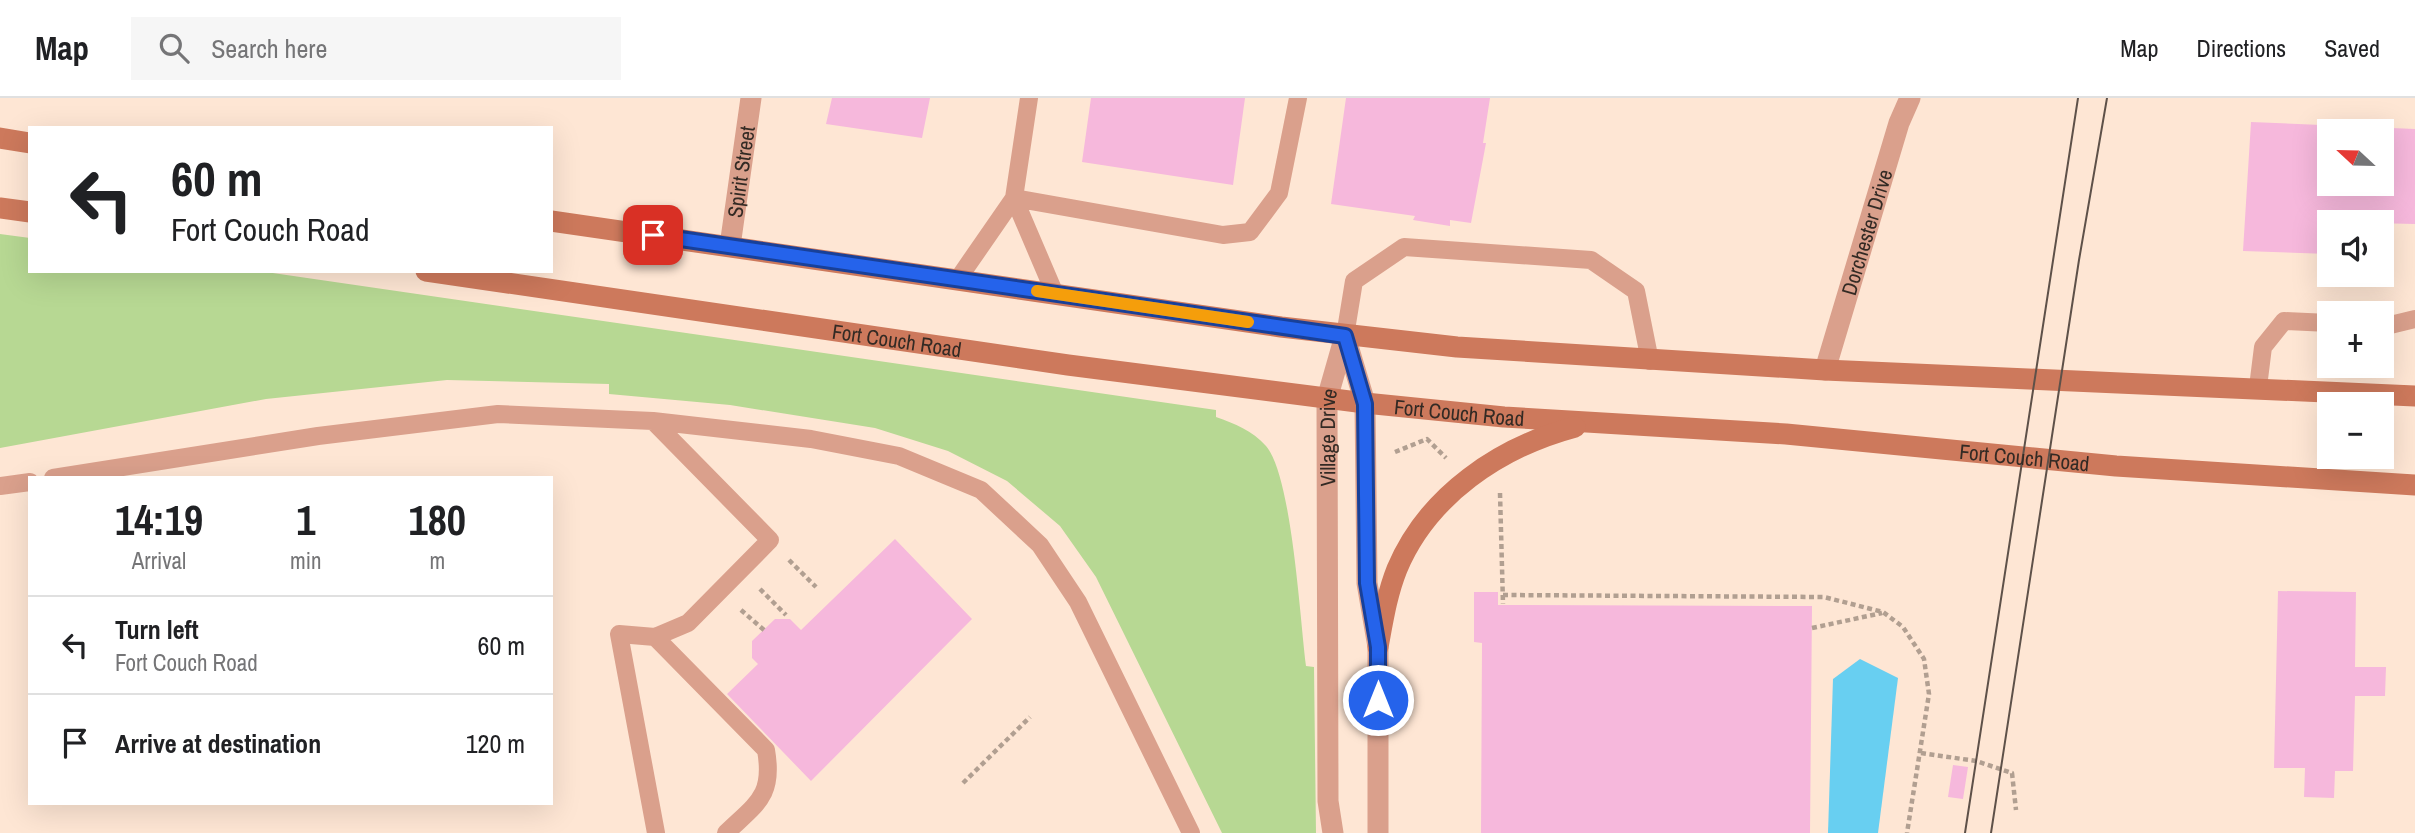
<!DOCTYPE html>
<html lang="en">
<head>
<meta charset="utf-8">
<style>
  :root { --surface:#fff; --page:#f6f6f6; --text:#202124; --muted:#757577; --line:#e0e0e0 }
  body { margin:0; font-family:"Archivo Narrow",sans-serif; background:var(--page); color:var(--text); height:100vh; display:flex; flex-direction:column; font-size:26px; white-space:nowrap }
  * { box-sizing:border-box; margin:0 }
  p { font-size:23px; color:var(--muted) }
  .icon { flex:none; width:38px; height:38px; fill:none; stroke:currentColor; stroke-width:2; stroke-linecap:round; stroke-linejoin:round }
  .map { position:relative; flex:1; overflow:hidden }
  .sheet { position:absolute; left:28px; top:378px; width:525px; height:329px; display:flex; flex-direction:column; background:var(--surface); border-radius:0px; box-shadow:0 7px 28px #0002 }
  .sheet>* { flex:none }
  .hud { position:absolute; left:28px; top:28px; width:525px; height:147px; border-radius:0px; box-shadow:0 7px 28px #0002; background:#fff; color:var(--text); overflow:hidden }
  .needle { width:46px; rotate:292deg }
  .tools { position:absolute; left:2317px; top:21px; display:grid; gap:14px }
  .tools a { display:grid; place-items:center; width:77px; height:77px; border-radius:0px; background:var(--surface); box-shadow:0 7px 28px #0002; font-size:35px }
  .pin { position:absolute; display:grid; place-items:center; width:60px; height:60px; color:#fff; margin:-30px; border-radius:14px; box-shadow:0 4px 10px #0006 }
  .me { position:absolute; width:77px; margin:-38px; rotate:0deg; stroke-linejoin:round; filter:drop-shadow(0 0 5px #0008) }
  .turn { display:flex; align-items:center; gap:24px; height:147px; padding:0 28px; font-size:32px }
  .turn .icon { width:91px; height:91px; stroke-width:2.5 }
  .turn b { display:block; font-size:49px; line-height:60px }
  .eta { display:flex; justify-content:space-evenly; align-items:center; height:119px; text-align:center }
  .eta b { font-size:42px; font-weight:800; line-height:49px }
  ul { padding:0; list-style:none }
  li { display:flex; align-items:center; gap:21px; height:98px; padding:0 28px; border-top:2px solid var(--line) }
  li div { flex:1 }
  li b { display:block; font-size:26px }
  li em { font-style:normal }
  header { display:flex; align-items:center; gap:42px; box-sizing:border-box; height:98px; padding:0 35px; background:var(--surface); border-bottom:2px solid var(--line) }
  header strong { font-size:33px }
  nav { display:flex; gap:38px; margin-inline-start:auto; font-size:24px }
  .search { width:490px; height:63px; background:var(--page); display:flex; align-items:center; gap:18px; box-sizing:border-box; padding:0 24px; border-radius:0px; color:var(--muted); font-size:26px }
  .map>svg:first-child { display:block }
</style>
</head>
<body>
<header>
<strong>Map</strong>
<div class="search"><svg class="icon" aria-label="search" viewBox="0 0 24 24"><circle cx="10" cy="10" r="6"/><path d="M15 15l6 6"/></svg>Search here</div>
<nav><a>Map</a><a>Directions</a><a>Saved</a></nav>
</header>
<div class="map">
<svg width="2415" height="735" viewBox="0 0 2415 735">
  <rect width="100%" height="100%" fill="#fee6d4"/>
  <path fill="#b7d893" d="M0 136 30 140V173H259L1216 312V319C1235 326 1252 332 1266 348 1292 378 1300 522 1306 568L1314 569 1316 735H1222L1096 479 1060 428 1007 383 948 353 875 330 730 307 609 296V286L447 282 266 301 0 350Z"/>
  <path fill="#68cff1" d="M1860 561 1898 580 1878 735H1828L1833 581Z"/>
  <path fill="#f6b8dc" fill-rule="evenodd" d="M832 0H930L922 40 826 26Z
    M1091 0H1245L1233 87 1082 64Z
    M1346 0H1490L1483 45H1486L1471 125 1450 122V128L1413 122 1415 118 1331 106Z
    M2251 24 2415 31V126L2329 124V156L2243 153ZM2329 33H2382V86H2329Z
    M895 441 972 521 811 683 727 596 758 566 752 560V543L775 521H790L801 532Z
    M2278 493 2356 494 2355 569H2386L2385 598H2355L2353 673H2335L2334 700 2304 699 2305 670H2274Z
    M1474 494H1498V507L1812 508 1810 735H1481L1482 545 1474 544Z
    M1953 667 1968 669 1963 701 1948 699Z"/>
  <g fill="none" stroke-linecap="round" stroke-linejoin="round">
    <path stroke="#b19f91" stroke-width="4.5" stroke-dasharray="5 3.5" stroke-linecap="butt" d="M1395 354 1427 341 1446 360
      M1500 395 1503 506
      M789 462 816 489
      M760 491 786 517
      M1503 497 1824 499 1883 514 1903 529 1924 561 1929 596 1907 735
      M741 512 764 532
      M1812 530 1882 515
      M1921 655 1976 663 2012 675 2016 712
      M963 685 1030 619"/>
    <path stroke="#daa08c" stroke-width="18" d="M1014 100 1223 137 1250 134 1279 95 1298 0
      M1014 100 1055 196
      M958 181 1014 100 1029 0
      M2382 229 2415 221
      M1345 238 1354 183 1404 149 1591 162 1636 193 1650 263
      M2258 289 2263 249 2284 223 2329 225
      M653 323 770 442 688 525 655 539 619 536 656 735
      M53 380 318 338 498 316 653 323 811 341 899 358 981 392 1040 447 1078 504 1191 735
      M0 388 30 384
      M655 539 766 652C774 698 757 705 726 735"/>
    <g stroke="#daa08c" stroke-width="21">
      <path id="s1" d="M730 148 751 0"/>
      <path d="M1345 238 1365 305 1367 485 1378 549V735"/>
      <path id="s2" d="M1825 272 1899 25 1910 0"/>
      <path id="s3" d="M1333 735 1328 703 1327 301 1345 238"/>
    </g>
    <g stroke="#cd795c" stroke-width="21">
      <path d="M0 40 30 45"/>
      <path d="M0 110 30 114"/>
      <path d="M551 123 1281 229 1457 249 1825 272 2415 298"/>
      <path id="s4" d="M426 173 1068 267 1365 305 1504 319 1786 336 2116 368 2415 387"/>
      <path d="M1378 549C1383 522 1387 496 1397 471 1428 397 1500 349 1575 329"/>
    </g>
    <path stroke="#5e5149" stroke-width="2" d="M1965 735 2078 0
      M1991 735 2079 162 2107 0"/>
  </g>
  <g fill="none" stroke-linecap="round" stroke-linejoin="round">
    <defs>
      <path id="route" d="M653 137 1345 238 1365 306 1367 485 1378 549V602"/>
    </defs>
    <use href="#route" stroke="#184099" stroke-width="18"/>
    <use href="#route" stroke="#2563eb" stroke-width="12"/>
    <path stroke="#f59e0b" stroke-width="12" d="M1037 193 1248 224"/>
  </g>
  <g text-anchor="middle" dominant-baseline="central" stroke-width="7" stroke-linejoin="round" paint-order="stroke">
    <g font-size="21" fill="#332a24" stroke="#fee6d4">
      <text stroke="none"><textPath href="#s1" startOffset="75">Spirit Street</textPath></text>
      <text stroke="none"><textPath href="#s2" startOffset="144">Dorchester Drive</textPath></text>
      <text stroke="none"><textPath href="#s4" startOffset="476">Fort Couch Road</textPath></text>
      <text stroke="none"><textPath href="#s4" startOffset="1043">Fort Couch Road</textPath></text>
      <text stroke="none"><textPath href="#s3" startOffset="396">Village Drive</textPath></text>
      <text stroke="none"><textPath href="#s4" startOffset="1610">Fort Couch Road</textPath></text>
    </g>
  </g>
</svg>
<div class="tools">
<a><svg class="needle" viewBox="-14 -14 28 28"><path d="M0-13l5 13h-10z" fill="#e53935"/><path d="M0 13l5-13h-10z" fill="#757577"/></svg></a>
<a><svg class="icon" aria-label="sound" viewBox="0 0 24 24"><path d="M4 9h4l5-4v14l-5-4H4zM17 9q2 3 0 6"/></svg></a>
<a>+</a>
<a>−</a>
</div>
<div class="pin" style="left:653px;top:137px;background:#d93025"><svg class="icon" aria-label="arrive" viewBox="0 0 24 24"><path d="M6 21V4h12l-3 4 3 4H6"/></svg></div>
<svg class="me" style="left:1378px;top:602px" viewBox="-20 -20 40 40"><circle r="17" fill="#2563eb" stroke="#fff" stroke-width="3"/><path d="M0-11L8 9 0 5-8 9z" fill="#fff"/></svg>
<div class="hud">
<div class="turn"><svg class="icon" aria-label="left" viewBox="0 0 24 24"><path d="M17 20v-9H6M10 6l-5 5 5 5"/></svg><div><b>60 m</b>Fort Couch Road</div></div>
</div>
<section class="sheet">
<div class="eta">
<div><b>14:19</b><p>Arrival</p></div>
<div><b>1</b><p>min</p></div>
<div><b>180</b><p>m</p></div>
</div>
<ul>
<li><svg class="icon" aria-label="left" viewBox="0 0 24 24"><path d="M17 20v-9H6M10 6l-5 5 5 5"/></svg><div><b>Turn left</b><p>Fort Couch Road</p></div><em>60 m</em></li>
<li><svg class="icon" aria-label="arrive" viewBox="0 0 24 24"><path d="M6 21V4h12l-3 4 3 4H6"/></svg><div><b>Arrive at destination</b></div><em>120 m</em></li>
</ul>
</section>
</div>
</body>
</html>
